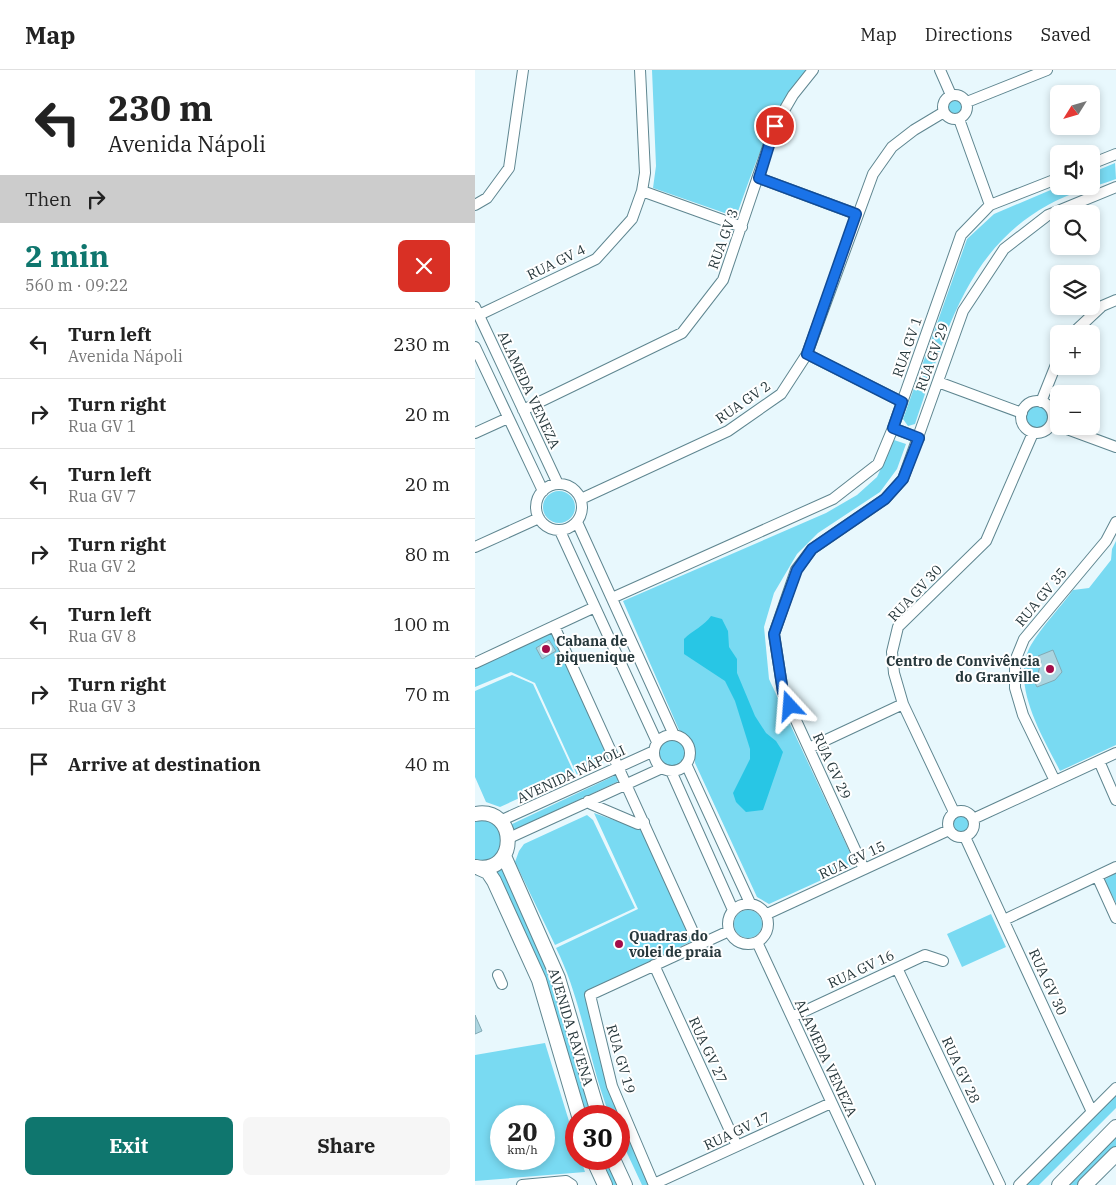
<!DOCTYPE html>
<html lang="en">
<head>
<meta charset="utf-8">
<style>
  :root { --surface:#fff; --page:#f6f6f6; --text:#222; --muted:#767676; --line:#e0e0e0; --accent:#0f766e }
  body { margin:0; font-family:"IBM Plex Serif",serif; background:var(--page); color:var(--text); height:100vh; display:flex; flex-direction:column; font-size:19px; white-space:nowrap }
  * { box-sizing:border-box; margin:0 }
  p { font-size:16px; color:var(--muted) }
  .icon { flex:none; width:28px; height:28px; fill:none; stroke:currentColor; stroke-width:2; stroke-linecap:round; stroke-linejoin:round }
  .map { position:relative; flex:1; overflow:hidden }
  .side { display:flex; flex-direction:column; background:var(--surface); width:475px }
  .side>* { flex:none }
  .hud { background:#fff; color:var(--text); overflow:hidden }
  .needle { width:32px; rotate:233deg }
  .tools { position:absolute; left:575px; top:15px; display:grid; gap:10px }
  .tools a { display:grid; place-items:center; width:50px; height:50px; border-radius:8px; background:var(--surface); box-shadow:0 2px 8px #0003; font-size:25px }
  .speed { position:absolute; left:15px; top:1035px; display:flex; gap:10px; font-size:25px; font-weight:700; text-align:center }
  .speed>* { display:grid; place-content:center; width:65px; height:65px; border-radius:50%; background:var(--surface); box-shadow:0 2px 8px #0003; line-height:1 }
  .speed small { font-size:12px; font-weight:400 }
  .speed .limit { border:8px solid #d22; background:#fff; color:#111 }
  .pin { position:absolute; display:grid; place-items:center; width:42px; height:42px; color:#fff; margin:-21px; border:2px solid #fff; border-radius:50%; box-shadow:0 1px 5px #0007 }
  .me { position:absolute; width:55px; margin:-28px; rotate:341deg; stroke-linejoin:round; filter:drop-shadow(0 0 4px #0008) }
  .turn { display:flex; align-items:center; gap:18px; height:105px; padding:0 25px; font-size:22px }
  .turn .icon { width:65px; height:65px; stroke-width:2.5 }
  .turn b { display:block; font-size:35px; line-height:42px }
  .then { display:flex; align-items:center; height:48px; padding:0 25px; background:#0003; gap:10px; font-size:19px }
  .round { display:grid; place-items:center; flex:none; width:52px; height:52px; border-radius:8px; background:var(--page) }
  .overview { display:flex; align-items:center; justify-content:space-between; height:85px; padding:0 25px }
  h1 { font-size:30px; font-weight:800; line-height:38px; color:var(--accent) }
  .button { display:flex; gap:10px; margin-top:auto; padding:10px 25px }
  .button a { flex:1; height:58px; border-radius:8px; background:var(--accent); color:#fff; font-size:20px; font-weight:800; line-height:58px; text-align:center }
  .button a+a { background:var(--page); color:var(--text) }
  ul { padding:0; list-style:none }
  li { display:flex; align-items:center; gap:15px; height:70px; padding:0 25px; border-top:1px solid var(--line) }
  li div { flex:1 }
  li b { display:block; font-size:19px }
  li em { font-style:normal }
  header { display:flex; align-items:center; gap:30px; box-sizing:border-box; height:70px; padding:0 25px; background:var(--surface); border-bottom:1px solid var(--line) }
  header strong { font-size:24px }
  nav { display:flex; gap:28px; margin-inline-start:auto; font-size:18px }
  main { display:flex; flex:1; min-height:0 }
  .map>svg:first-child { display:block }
</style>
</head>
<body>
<header>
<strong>Map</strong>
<nav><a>Map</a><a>Directions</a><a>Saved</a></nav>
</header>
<main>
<section class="side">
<div class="hud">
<div class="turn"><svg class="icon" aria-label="left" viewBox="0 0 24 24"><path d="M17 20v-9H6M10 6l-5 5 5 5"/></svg><div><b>230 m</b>Avenida Nápoli</div></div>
<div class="then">Then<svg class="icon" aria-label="right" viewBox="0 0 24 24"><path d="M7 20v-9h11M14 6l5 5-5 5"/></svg></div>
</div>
<div class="overview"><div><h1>2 min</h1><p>560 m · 09:22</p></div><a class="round" style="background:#d93025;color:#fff"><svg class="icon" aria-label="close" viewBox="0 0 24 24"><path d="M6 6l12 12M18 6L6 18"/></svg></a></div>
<ul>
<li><svg class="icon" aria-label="left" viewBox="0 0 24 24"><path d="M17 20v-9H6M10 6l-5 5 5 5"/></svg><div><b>Turn left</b><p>Avenida Nápoli</p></div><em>230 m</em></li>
<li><svg class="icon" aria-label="right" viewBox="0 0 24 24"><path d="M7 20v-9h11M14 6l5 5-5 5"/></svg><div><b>Turn right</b><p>Rua GV 1</p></div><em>20 m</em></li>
<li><svg class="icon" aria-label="left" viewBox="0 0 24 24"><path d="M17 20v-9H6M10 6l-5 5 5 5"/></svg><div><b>Turn left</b><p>Rua GV 7</p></div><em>20 m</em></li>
<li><svg class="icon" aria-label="right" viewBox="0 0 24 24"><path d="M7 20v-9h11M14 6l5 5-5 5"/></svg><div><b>Turn right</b><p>Rua GV 2</p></div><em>80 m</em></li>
<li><svg class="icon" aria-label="left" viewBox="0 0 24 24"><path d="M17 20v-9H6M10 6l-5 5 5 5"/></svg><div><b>Turn left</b><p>Rua GV 8</p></div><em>100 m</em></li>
<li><svg class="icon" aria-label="right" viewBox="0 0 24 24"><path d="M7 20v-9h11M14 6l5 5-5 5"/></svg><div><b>Turn right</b><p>Rua GV 3</p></div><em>70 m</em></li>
<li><svg class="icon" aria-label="arrive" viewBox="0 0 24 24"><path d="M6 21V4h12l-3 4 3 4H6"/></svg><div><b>Arrive at destination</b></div><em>40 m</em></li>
</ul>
<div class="button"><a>Exit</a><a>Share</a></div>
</section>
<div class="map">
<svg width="641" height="1115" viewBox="0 0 641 1115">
  <rect width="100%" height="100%" fill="#e8f8fd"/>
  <path fill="#79daf2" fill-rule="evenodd" d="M177 0H333C296 42 280 95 261 147L178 118 181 96Z
    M471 37a9 9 0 1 1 18 0a9 9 0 1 1-18 0Z
    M640 93 641 109C619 117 594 123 573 135 489 181 469 270 440 354L433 356 428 349 492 169 519 144 585 116H616V103Z
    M551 347a11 11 0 1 1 22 0a11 11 0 1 1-22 0Z
    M419 370 431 374 422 399 405 422 343 463 322 484 299 523 289 557 294 609 378 789 375 797 294 834 282 827 220 693C220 677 216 670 204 660L148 531 351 443 382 425 402 407Z
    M68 437a16 16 0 1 1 32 0a16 16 0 1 1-32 0Z
    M641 471V675L585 701C568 667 534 613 556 575 567 556 585 538 598 520L614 518 636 490 637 479Z
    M76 562 134 689 102 705 60 613 36 602 0 617V597Z
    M37 605 58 614 99 703 25 737 11 732 0 707V621Z
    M184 683a13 13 0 1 1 26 0a13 13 0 1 1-26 0Z
    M141 705H143L144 711 39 760 35 755Z
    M119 743 170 761 219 870 112 922 133 1016 175 1115H167L144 1066V1046H135C113 991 108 932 81 878L163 839Z
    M476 754a10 10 0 1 1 20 0a10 10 0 1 1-20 0Z
    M112 745 118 750 160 838 80 875 40 792 44 781 49 774Z
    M8 749 19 753 28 767C23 787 21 791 0 791V750Z
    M27 793 76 900 118 1046H107L79 950 15 800Z
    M641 803V833L629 810Z
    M259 854a14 14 0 1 1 28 0a14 14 0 1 1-28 0Z
    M516 844 531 877 487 897 472 864Z
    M70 973 101 1074V1089H106L110 1102 0 1111V985ZM26 1046H69V1089H26Z
    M641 1025V1038L564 1115H550Z
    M641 1063V1079L605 1115H590Z
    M122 1089H134L146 1115H134Z"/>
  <path fill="#28c6e5" d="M236 546 247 549 253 561 254 577 262 589V603L280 646 291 663 301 671 308 682 288 740 271 742 261 732 258 723 275 689V679L260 631 250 611 209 584V569C218 560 229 556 236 546Z"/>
  <path fill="#acd5e0" stroke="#81a9b4" d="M74 570 81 581 67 589 61 578Z
    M578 580 587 602 580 610 562 617 557 607 563 604 566 591 563 586Z
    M0 945 7 961 0 964Z"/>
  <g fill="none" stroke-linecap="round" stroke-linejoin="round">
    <defs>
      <path id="minor" d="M465 0 476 25
        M468 37a12 12 0 1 1 24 0a12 12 0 1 1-24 0Z
        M492 32 572 0
        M484 49 515 135
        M616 94 641 84
        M284 108 381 144
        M167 121 267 157
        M0 135 12 128 34 98 48 0
        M0 237 83 414
        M4 245 121 189 157 149 167 121 170 103 165 0
        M597 264 627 236 641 230
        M0 277 68 421
        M332 284 427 332
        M463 312 547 343
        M546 347a16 16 0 1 1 32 0a16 16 0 1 1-32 0Z
        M566 332 584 287
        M48 340 207 263 248 210 300 56 318 25 338 0
        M584 356 641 377
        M418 358 444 368
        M0 363 33 348
        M61 437a23 23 0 1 1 46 0a23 23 0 1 1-46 0Z
        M106 429 253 361 306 324 332 284 398 104 417 77 439 60 469 42
        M102 452 199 665
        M85 461 182 672
        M0 477 64 448
        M137 528 358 429 403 394 418 358 486 165 515 135 584 108
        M79 556 224 875
        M0 593 120 537
        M179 683a18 18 0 1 1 36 0a18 18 0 1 1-36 0Z
        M334 678 428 634
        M624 691 641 730
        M211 694 275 833
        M196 701 258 840
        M580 711 548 645 540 618V591L549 569 631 471 641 452
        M113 731 116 734 163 754 169 752
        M473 754a13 13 0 1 1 26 0a13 13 0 1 1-26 0Z
        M479 742 428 634 419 603 417 582 423 557 511 471 558 363
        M498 749 641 683
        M25 751 179 681
        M490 767 617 1042
        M34 768 187 698
        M389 799 308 622 299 564 321 500 337 479 410 429 428 409 488 241 529 179 573 145 641 117
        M622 806 641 848
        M253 854a20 20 0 1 1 40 0a20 20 0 1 1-40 0Z
        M292 844 474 760
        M529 850 641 797
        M282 872 395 1115
        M179 895 262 1076
        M422 898 525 1115
        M23 905 27 914
        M317 947 450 885 468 891
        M179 1114 356 1033
        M47 1115 91 1111 97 1115
        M179 1115 137 1016 115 925 254 861
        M544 1115 641 1018"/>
      <path id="major" d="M0 744C44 736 43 805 1 797
        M29 786 83 908 124 1046
        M4 798 13 802 19 811 64 910 104 1046
        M118 1089 130 1115
        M138 1089 150 1115
        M584 1115 641 1057
        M610 1115 641 1084"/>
    </defs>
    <use href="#minor" stroke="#5f8690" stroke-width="12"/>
    <use href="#major" stroke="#5f8690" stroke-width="16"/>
    <use href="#minor" stroke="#fff" stroke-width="10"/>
    <use href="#major" stroke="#fff" stroke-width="14"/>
  </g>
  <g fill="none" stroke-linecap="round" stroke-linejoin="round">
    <defs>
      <path id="route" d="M300 56 284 108 381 144 332 284 427 332 418 358 444 368 428 409 410 429 337 479 322 500 299 564 308 622 315 636"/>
    </defs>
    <use href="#route" stroke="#114b97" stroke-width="12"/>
    <use href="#route" stroke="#1a73e8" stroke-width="9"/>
  </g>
  <g fill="#a30d4a" stroke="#fff" stroke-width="2">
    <circle cx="71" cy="579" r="5"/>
    <circle cx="575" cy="599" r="5"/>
    <circle cx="144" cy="874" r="5"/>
  </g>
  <g text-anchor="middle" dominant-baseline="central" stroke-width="4" stroke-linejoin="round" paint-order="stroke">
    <g font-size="14" fill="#27383c" stroke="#fff">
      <text transform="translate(248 169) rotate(-70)">RUA GV 3</text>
      <text transform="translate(81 192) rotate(-26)">RUA GV 4</text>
      <text transform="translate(432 277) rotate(-71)">RUA GV 1</text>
      <text transform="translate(457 287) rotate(-70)">RUA GV 29</text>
      <text transform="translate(54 320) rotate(65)">ALAMEDA VENEZA</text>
      <text transform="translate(268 332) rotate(-35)">RUA GV 2</text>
      <text transform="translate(440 523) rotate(-47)">RUA GV 30</text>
      <text transform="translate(566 527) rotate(-50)">RUA GV 35</text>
      <text transform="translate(357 696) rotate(65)">RUA GV 29</text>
      <text transform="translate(96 704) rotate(-25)">AVENIDA NÁPOLI</text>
      <text transform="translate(377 790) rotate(-25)">RUA GV 15</text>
      <text transform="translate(386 899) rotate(-25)">RUA GV 16</text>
      <text transform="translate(573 912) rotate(65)">RUA GV 30</text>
      <text transform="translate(96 957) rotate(73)">AVENIDA RAVENA</text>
      <text transform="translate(233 980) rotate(65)">RUA GV 27</text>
      <text transform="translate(351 988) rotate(65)">ALAMEDA VENEZA</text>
      <text transform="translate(146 989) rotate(74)">RUA GV 19</text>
      <text transform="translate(486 1000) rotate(65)">RUA GV 28</text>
      <text transform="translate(262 1061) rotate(-25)">RUA GV 17</text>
    </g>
    <g font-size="14" font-weight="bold" fill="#27383c" stroke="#fff" text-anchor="start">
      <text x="81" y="571">Cabana de<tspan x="81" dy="16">piquenique</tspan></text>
      <text x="565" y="591" text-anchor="end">Centro de Convivência<tspan x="565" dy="16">do Granville</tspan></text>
      <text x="154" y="866">Quadras do<tspan x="154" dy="16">volei de praia</tspan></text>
    </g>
  </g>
</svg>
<div class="tools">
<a><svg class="needle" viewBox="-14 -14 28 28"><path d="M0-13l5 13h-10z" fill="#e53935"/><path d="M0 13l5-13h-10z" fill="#767676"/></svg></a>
<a><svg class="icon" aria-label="sound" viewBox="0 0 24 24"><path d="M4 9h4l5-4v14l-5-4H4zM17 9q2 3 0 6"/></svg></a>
<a><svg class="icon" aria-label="search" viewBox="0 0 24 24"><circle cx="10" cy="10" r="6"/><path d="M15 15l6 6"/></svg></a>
<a><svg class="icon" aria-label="layers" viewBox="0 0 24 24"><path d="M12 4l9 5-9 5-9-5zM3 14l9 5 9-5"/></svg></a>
<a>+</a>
<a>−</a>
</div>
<div class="speed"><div>20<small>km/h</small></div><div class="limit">30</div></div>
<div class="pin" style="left:300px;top:56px;background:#d93025"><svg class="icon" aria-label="arrive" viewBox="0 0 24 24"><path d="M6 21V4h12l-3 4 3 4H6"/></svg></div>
<svg class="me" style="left:315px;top:636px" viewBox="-20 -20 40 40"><path d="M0-17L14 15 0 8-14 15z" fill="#1a73e8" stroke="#fff" stroke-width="4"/></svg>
</div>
</main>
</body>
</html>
